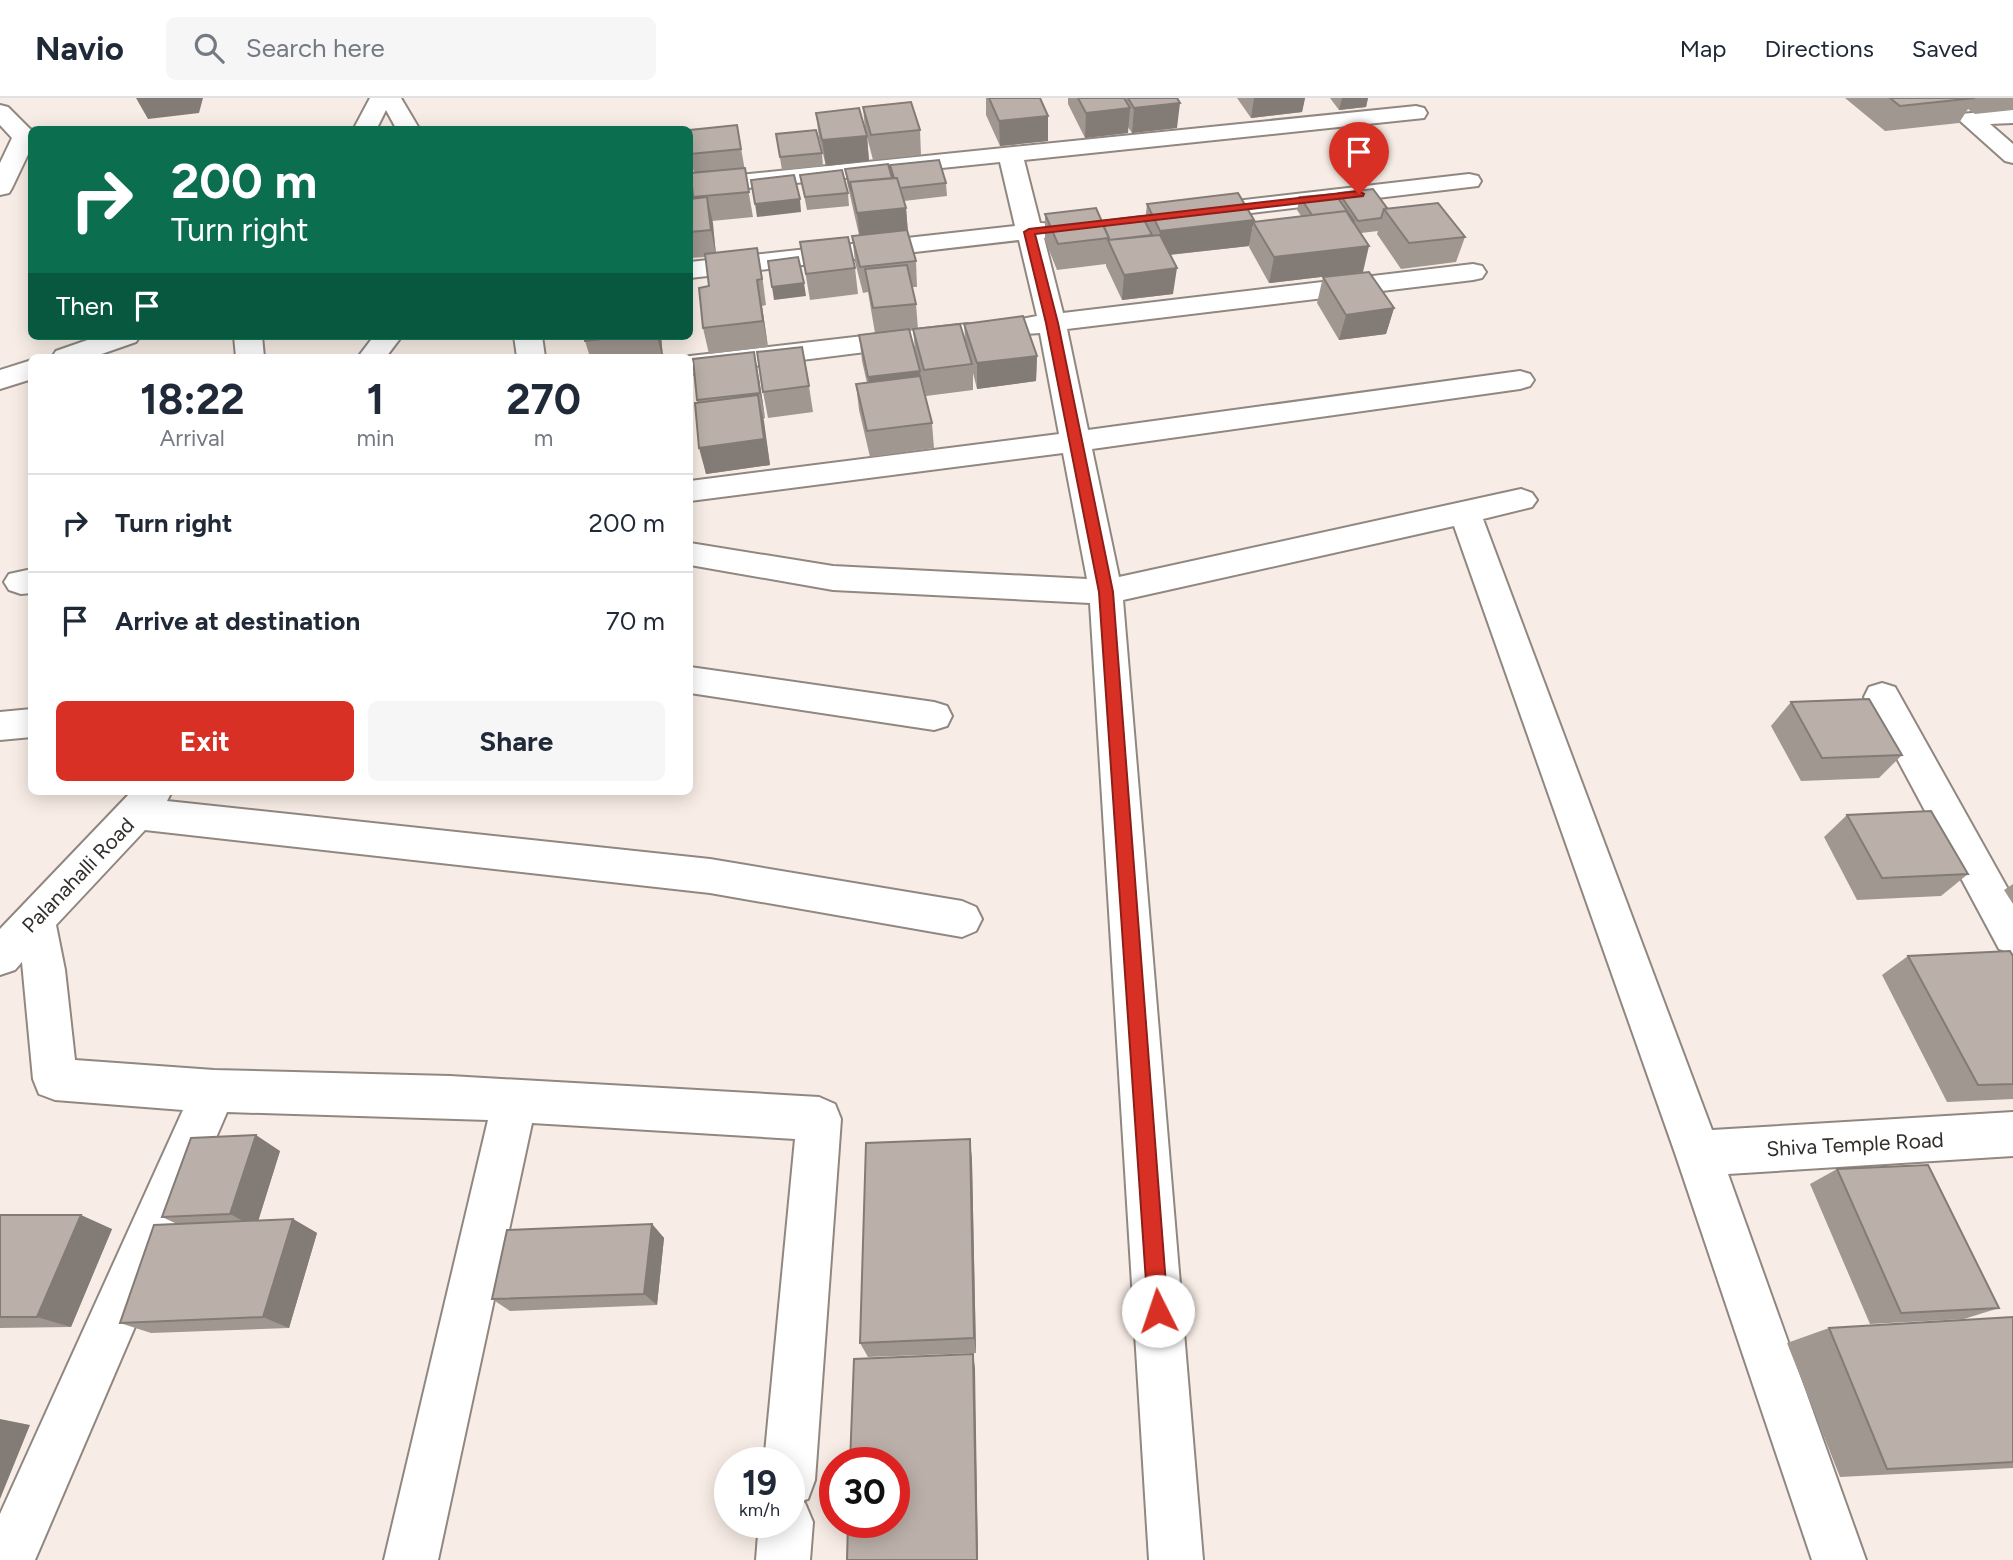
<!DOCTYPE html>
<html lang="en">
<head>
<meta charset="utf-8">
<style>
  :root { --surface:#fff; --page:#f6f6f7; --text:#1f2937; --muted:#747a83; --line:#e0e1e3; --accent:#d93025 }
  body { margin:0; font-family:Figtree,sans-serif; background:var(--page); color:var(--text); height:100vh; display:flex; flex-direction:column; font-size:26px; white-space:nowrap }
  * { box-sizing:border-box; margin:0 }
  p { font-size:23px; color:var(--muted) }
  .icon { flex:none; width:38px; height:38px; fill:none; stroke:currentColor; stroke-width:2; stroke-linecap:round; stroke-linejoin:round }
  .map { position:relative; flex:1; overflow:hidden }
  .side { position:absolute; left:28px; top:256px; width:665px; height:441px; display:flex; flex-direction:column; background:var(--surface); border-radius:10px; box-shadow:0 4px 18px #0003 }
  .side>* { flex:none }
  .top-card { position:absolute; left:28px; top:28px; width:665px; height:214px; border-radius:10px; box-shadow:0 4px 18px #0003; background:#0b6e4f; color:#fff; overflow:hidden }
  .speed { position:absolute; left:714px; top:1349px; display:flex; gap:14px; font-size:35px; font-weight:700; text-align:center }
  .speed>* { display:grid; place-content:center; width:91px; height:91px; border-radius:50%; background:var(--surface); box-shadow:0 4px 18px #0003; line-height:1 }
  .speed small { font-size:18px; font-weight:400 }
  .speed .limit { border:10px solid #d22; background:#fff; color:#111 }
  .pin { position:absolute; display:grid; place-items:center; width:60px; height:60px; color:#fff; margin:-72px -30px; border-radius:50% 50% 50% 0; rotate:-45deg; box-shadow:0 0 7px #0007 }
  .pin .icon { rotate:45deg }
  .me { position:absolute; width:77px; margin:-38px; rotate:356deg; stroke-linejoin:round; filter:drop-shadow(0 0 5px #0008) }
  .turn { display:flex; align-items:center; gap:24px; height:147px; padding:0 28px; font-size:32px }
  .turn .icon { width:91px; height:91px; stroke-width:2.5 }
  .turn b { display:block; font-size:49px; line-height:60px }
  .then { display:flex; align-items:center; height:66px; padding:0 28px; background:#0003; gap:14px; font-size:26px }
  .eta { display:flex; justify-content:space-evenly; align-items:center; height:119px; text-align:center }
  .eta b { font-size:42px; font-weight:700; line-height:49px }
  .action { display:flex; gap:14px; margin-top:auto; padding:14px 28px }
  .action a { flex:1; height:80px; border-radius:10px; background:var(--accent); color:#fff; font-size:28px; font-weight:700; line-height:80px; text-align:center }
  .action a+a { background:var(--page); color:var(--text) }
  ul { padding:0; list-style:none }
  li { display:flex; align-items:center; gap:21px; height:98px; padding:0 28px; border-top:2px solid var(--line) }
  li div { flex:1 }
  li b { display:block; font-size:26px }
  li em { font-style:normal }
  header { display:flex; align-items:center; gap:42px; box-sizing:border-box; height:98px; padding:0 35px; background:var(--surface); border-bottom:2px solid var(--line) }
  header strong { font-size:33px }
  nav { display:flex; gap:38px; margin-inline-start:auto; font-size:24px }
  .search { width:490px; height:63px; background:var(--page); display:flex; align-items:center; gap:18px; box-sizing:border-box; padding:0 24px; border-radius:10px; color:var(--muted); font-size:26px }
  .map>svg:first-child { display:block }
</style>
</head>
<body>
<header>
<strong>Navio</strong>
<div class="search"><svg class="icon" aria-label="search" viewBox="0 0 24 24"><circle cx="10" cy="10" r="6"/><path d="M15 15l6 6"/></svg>Search here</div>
<nav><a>Map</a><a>Directions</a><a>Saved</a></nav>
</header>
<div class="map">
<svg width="2013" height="1462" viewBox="0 0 2013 1462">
  <rect width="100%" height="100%" fill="#f8ede6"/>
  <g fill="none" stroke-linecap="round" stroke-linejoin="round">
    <defs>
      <path id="minor" d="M370 0H401L420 32H397L386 12 376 32H353Z
        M0 7 8 9 30 31 34 32H32V48L12 90 9 95 0 97V65L12 40 0 27Z
        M1416 8 1424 10 1427 15 1424 20 1024 62 1040 125 1062 126 1066 131 1062 136 1044 140 1063 215 1473 166 1482 168 1486 174 1482 180 1473 182 1067 231 1088 332 1520 273 1530 276 1534 282 1530 288 1520 291 1092 351 1119 479 1521 391 1532 395 1537 402 1532 409 1483 421 1712 1032 2013 1014V1058L1728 1076 1866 1462H1812L1675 1055 1454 428 1123 502 1203 1462H1149L1090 505 833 492 690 467V445L833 468 1087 481 1063 355 690 403V383L1059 336 1040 235 1026 236 1016 234 1012 228 1016 222 1037 218 1019 142 690 180V164L1015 128 1000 64 690 96V82Z
        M2013 11V25L1990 26 2013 46V65L2005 63 1958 21 1961 16Z
        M1469 76 1478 78 1481 83 1478 88 1193 122 1184 120 1181 115 1184 110 1193 108Z
        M967 226 977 228 981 234 977 240 690 276 687 259 690 258Z
        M99 238H140L136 244 93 259H52L56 253Z
        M234 238H262L264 259H236Z
        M374 238H402L386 259H358Z
        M514 238H542L545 259H517Z
        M32 262V281L0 291V272Z
        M32 471V495L21 496 9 492 4 484 9 476Z
        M690 569 934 604 947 608 952 618 947 628 934 632 690 595Z
        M1882 585 1895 589 2013 800V856L1999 851 1864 599 1869 589Z
        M32 611V639L0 642V614Z
        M132 693H172L167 703 710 761 962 803 976 809 982 821 976 833 962 839 710 795 145 732 56 827 65 872 75 962 214 972 450 978 819 999 835 1006 841 1021 815 1382 808 1401 801 1403 805 1405 813 1424 810 1462H756L759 1424H789V1365H764L795 1041 532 1025 438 1462H384L488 1022 227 1014 35 1462H0V1416L183 1012 55 1002 39 996 33 981 22 864 15 872 0 877V831Z"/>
    </defs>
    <use href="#minor" stroke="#908780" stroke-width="4"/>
    <use href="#minor" fill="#fff" fill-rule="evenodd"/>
  </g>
  <path fill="#a19791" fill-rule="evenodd" d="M986 0H1040L1048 18V43L1000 48 986 17Z
    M1068 0H1177V30L1132 35 1128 29V35L1085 40 1068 6Z
    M1237 0H1305L1302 14 1251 20Z
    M1330 0H1368L1366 9 1339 12Z
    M1845 0H2013V12L1975 16 1968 11 1959 25 1885 33Z
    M863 9 920 32 921 57 873 62 867 39 869 63 826 68 819 40 816 15 865 32Z
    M737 27 753 119 712 123 716 155 762 176 766 207 762 208 768 249 709 256 703 230 709 188 705 159 690 160V101H694L691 75H694L690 56Z
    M776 36 822 55 823 68 782 72Z
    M890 67 946 85 947 98 904 103 906 110 908 135 916 163 917 189H912L916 206 918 231 965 242 964 226 1037 258 1036 283 977 291 973 275V292L926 298 921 278 932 325 934 350 870 359 859 312 856 286 867 285 862 263 859 237 875 235 868 194 863 195 855 164 852 138 859 137 847 84 845 71 891 78ZM913 232 915 252 909 233Z
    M800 77 848 95 849 108 807 112Z
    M1339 95 1387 110 1465 139 1456 164 1401 171 1377 136 1378 133 1361 135 1363 174 1269 185 1249 149 1253 124 1301 118 1297 112 1300 99H1338Z
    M1147 106 1254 122 1249 148 1170 157 1173 196 1122 202 1106 168V166L1057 172 1045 142V116L1101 123 1145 124Z
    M800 144 855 170 858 196 810 202Z
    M1323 179 1394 210 1386 236 1339 242 1317 205Z
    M585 238H661L663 259H590L585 243Z
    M759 280 765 320 763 321 770 367 706 376 697 302Z
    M809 288 813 314 768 320 763 294Z
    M1791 604 1902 657 1879 680 1801 683 1771 628Z
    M1847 717 1968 776 1941 798 1857 802 1824 739Z
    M2013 786V806L2004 792Z
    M1908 858H2013V1001L1947 1004 1882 877Z
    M970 1041 972 1064 976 1255 868 1259 860 1245Z
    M280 1053 258 1123 293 1121 317 1135 289 1230 151 1235 120 1225 177 1126 162 1119Z
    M1837 1071 1999 1210 1964 1221 1870 1226 1810 1086Z
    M0 1117 112 1131 71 1229 0 1230Z
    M652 1126 664 1140 657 1207 510 1213 492 1201Z
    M2013 1219V1370L1840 1379 1787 1245 1829 1230Z"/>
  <path fill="#837b76" d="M136 0H203L199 15 148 21Z
    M1254 0H1305L1302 14 1251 20Z
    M1342 0H1368L1366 9 1339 12Z
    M1180 5 1177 30 1132 35 1134 10Z
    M1130 10 1128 35 1085 40 1086 15Z
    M1048 18V43L1000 48 999 23Z
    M867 38 869 63 826 68 822 42Z
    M707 99 713 125 716 158 711 132Z
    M800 101 801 114 757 119 755 106Z
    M906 110 908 135 860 141 857 115Z
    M1254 122 1249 148 1157 158 1160 133Z
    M1369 148 1363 174 1269 185 1274 159Z
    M1177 170 1173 196 1122 202 1124 177Z
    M757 182 762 208 768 249 763 223Z
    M804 185 806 198 774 202 772 189Z
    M1394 210 1386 236 1339 242 1346 217Z
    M657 238H661L663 259H662Z
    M754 254 759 280 765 320 760 295Z
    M1037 258 1036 283 977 291V265Z
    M920 273 922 298 871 305 868 279Z
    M758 297 764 323 770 367 706 376 699 350Z
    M256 1037 280 1053 256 1130 230 1116Z
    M970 1041 972 1064 976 1255 974 1240Z
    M81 1117 112 1131 71 1229 37 1219Z
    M293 1121 317 1135 289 1230 263 1219Z
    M652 1126 664 1140 657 1207 644 1196Z
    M973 1256 975 1270 978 1462H977Z
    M0 1321 30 1327 0 1401Z"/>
  <path fill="#bbb0a9" stroke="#837b76" stroke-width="2" d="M989 0H1040L1048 18 999 23Z
    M1078 0H1124L1130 10 1086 15Z
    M1128 0H1177L1180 5 1134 10Z
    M1890 0H1975L1900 8Z
    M911 4 920 32 871 37 863 9Z
    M859 10 867 38 822 42 816 15Z
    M737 27 741 51 690 56V32Z
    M816 32 822 55 780 59 776 36Z
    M939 62 946 85 900 90 897 80H894L890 67Z
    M888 66 892 80 850 84 851 93 845 71Z
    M745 70 749 94 693 99 691 75Z
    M842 72 848 95 805 99 800 77Z
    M794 77 800 101 755 106 751 82Z
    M897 80 906 110 857 115 850 84Z
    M1373 91 1387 110 1384 111 1381 120 1358 123 1339 95Z
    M1238 95 1254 122 1160 133 1147 106Z
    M1335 96 1354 123 1353 124 1346 113 1312 117 1300 99Z
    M707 99 711 132 690 134V101Z
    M1438 105 1465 139 1409 145 1384 111Z
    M1096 110 1109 140 1058 146 1045 116Z
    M1346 113 1369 148 1274 159 1253 124Z
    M1142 118 1152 137 1109 142V140L1101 123Z
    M907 132 916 163 860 169 852 138Z
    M1160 137 1177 170 1124 177 1108 142Z
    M848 139 855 170 806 176 800 144Z
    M757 150 762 181 757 182 763 223 703 230 699 190 709 188 705 156Z
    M798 159 804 185 772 189 768 163Z
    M907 167 916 206 873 210 865 171Z
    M1369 174 1394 210 1346 217 1323 179Z
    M1023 218 1037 258 977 265 964 226Z
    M960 226 972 266 924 272 913 231Z
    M909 231 920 273 868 279 859 237Z
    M585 238H630L585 243Z
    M802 249 809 288 763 294 757 254Z
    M754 254 760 295 697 302 693 261Z
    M920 278 932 325 867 333 856 286Z
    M758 297 764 341 699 350 695 305Z
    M1869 601 1902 657 1822 660 1791 604Z
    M1931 713 1968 776 1882 780 1847 717Z
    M2010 853 2013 858V986L1978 987 1908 858Z
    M256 1037 230 1116 162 1119 191 1040Z
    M970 1041 974 1240 860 1245 866 1045Z
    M1928 1067 1999 1210 1901 1215 1837 1071Z
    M0 1117H81L37 1219H0Z
    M293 1121 263 1219 120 1225 154 1127Z
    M652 1126 644 1196 492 1201 507 1132Z
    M2013 1219V1364L1887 1371 1829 1230Z
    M973 1256 977 1462H847L848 1424H894V1365H850L854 1261Z"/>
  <path fill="#d93025" stroke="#8d1f18" stroke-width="2" d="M1359 93 1364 96 1363 98 1035 136 1058 225 1113 494 1168 1213 1165 1220 1158 1223 1151 1220 1148 1213 1099 494 1046 225 1024 134 1029 131Z"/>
  <g text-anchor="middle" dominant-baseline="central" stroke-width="7" stroke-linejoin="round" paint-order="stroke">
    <g font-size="21" fill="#322e2b" stroke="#fff">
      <text transform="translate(78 777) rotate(-46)">Palanahalli Road</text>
      <text transform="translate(1855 1046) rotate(-3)">Shiva Temple Road</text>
    </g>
  </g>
</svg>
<div class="speed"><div>19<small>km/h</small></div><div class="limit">30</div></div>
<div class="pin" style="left:1359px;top:96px;background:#d93025"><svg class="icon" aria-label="arrive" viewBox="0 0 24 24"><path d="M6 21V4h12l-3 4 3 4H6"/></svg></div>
<svg class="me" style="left:1158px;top:1213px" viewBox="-20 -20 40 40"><circle r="19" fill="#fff"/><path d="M0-13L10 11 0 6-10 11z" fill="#d93025"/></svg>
<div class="top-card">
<div class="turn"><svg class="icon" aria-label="right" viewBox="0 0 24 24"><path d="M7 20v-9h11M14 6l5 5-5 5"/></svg><div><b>200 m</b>Turn right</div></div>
<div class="then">Then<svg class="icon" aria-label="arrive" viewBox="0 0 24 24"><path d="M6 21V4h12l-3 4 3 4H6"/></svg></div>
</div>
<section class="side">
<div class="eta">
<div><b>18:22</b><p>Arrival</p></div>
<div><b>1</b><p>min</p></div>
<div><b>270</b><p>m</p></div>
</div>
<ul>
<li><svg class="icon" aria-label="right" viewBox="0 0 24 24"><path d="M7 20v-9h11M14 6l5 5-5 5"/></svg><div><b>Turn right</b></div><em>200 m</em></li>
<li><svg class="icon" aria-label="arrive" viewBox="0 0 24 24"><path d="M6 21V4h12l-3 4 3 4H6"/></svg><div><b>Arrive at destination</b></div><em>70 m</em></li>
</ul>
<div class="action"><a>Exit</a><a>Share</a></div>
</section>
</div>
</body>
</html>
